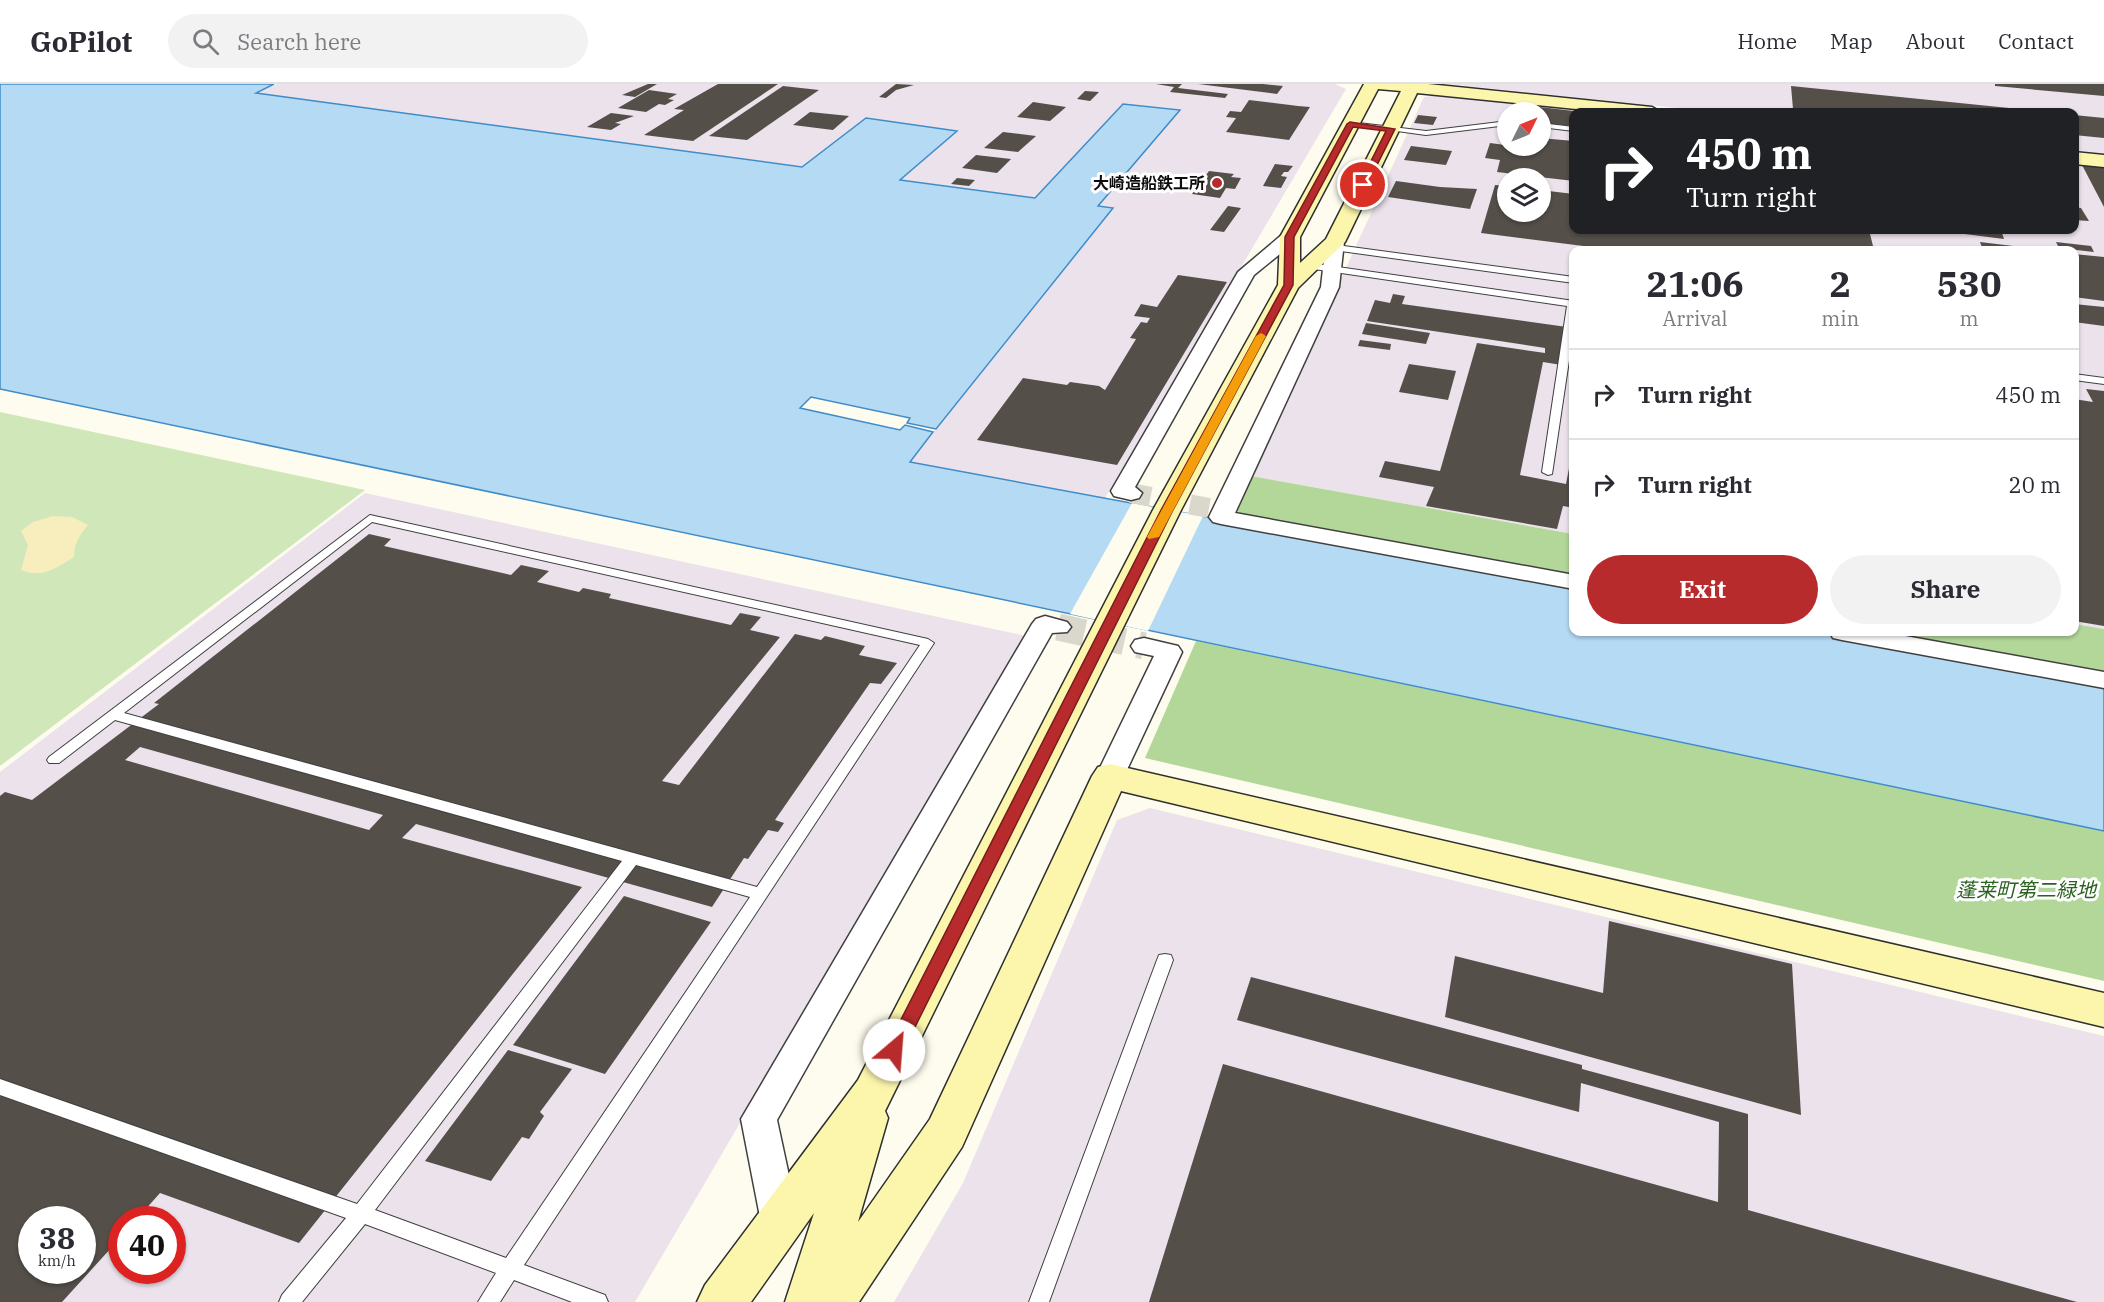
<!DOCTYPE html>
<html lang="en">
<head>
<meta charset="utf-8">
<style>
  :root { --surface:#fff; --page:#f2f2f3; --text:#2b2b33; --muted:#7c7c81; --line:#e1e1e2; --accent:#b82b2d }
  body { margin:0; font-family:"IBM Plex Serif","Noto Sans JP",serif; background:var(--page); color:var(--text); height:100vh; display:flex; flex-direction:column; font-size:22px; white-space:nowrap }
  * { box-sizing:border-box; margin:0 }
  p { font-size:20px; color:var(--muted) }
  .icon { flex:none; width:33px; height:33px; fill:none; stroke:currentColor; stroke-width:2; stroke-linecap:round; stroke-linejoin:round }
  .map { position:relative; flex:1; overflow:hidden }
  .sheet { position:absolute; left:1569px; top:162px; width:510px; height:390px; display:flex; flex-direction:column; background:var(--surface); border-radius:12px; box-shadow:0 2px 4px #0004 }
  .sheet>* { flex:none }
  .guide { position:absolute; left:1569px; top:24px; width:510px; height:126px; border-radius:12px; box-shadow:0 2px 4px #0004; background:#202124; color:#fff; overflow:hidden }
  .needle { width:39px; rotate:47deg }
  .buttons { position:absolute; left:1497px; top:18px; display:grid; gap:12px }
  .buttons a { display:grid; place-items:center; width:54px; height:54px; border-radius:50%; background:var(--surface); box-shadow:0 2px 4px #0004; font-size:30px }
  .speed { position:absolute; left:18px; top:1122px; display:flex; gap:12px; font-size:30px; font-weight:700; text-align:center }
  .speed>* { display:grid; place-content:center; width:78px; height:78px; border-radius:50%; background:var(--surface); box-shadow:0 2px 4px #0004; line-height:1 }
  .speed small { font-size:15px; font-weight:400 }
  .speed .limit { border:9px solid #d22; background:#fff; color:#111 }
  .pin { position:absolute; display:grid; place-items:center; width:51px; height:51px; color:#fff; margin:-26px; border:3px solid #fff; border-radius:50%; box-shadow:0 2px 6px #0007 }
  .me { position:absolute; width:66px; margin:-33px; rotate:27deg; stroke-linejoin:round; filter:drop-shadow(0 0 4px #0008) }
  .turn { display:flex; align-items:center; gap:21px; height:126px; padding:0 18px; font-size:27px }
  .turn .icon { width:78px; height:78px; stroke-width:2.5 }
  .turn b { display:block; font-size:42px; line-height:51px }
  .eta { display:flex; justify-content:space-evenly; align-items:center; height:102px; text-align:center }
  .eta b { font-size:36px; font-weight:700; line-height:42px }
  .action { display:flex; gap:12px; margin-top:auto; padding:12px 18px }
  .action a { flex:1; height:69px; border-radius:36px; background:var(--accent); color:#fff; font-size:24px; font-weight:700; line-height:69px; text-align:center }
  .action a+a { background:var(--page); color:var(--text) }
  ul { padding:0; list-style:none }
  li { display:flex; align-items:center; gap:18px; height:90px; padding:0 18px; border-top:2px solid var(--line) }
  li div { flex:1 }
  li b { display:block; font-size:22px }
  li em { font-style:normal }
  header { display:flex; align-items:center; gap:36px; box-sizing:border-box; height:84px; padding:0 30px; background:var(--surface); border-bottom:2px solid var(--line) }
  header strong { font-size:28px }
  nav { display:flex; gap:33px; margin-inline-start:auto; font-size:21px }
  .search { width:420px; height:54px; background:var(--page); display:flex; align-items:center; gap:15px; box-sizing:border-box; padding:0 21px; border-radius:33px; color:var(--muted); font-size:22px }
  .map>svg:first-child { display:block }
</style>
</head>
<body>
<header>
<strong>GoPilot</strong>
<div class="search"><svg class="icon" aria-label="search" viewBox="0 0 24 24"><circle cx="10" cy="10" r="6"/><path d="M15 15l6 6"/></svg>Search here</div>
<nav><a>Home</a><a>Map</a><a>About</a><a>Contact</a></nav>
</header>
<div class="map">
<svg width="2104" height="1218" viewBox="0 0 2104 1218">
  <rect width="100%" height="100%" fill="#fefcee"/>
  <path fill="#ebe2ec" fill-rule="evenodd" d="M277 0H1335L1346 5 1105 414 909 378 1112 124 255 9Z
    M1447 0H2104V70L2075 66 2074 28H1716Z
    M1438 11 1601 28H1574V146H2074L2075 80 2104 83V545L2075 540 2074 166H1574L1573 450 1251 392 1424 13ZM1508 28H1540V62H1508ZM1508 94H1540V128H1508Z
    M365 409 1026 552 635 1218H0V688ZM32 1136H82V1186H32ZM122 1136H172V1186H122Z
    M1150 724 2104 952V1218H894L963 1099 1117 736Z"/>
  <path fill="#d0e7b9" d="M0 328 365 406 0 682Z"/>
  <path fill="#b3d799" d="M1251 392 1573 450V492L1244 431 1237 427Z
    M2075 540 2104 545V589L1877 548H2074Z
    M1196 557 2104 747V897L1145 674Z"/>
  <path fill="#f8edbd" d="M53 432 72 433 88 441C80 451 74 459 74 473 57 484 41 495 21 486L28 461 21 447 33 438Z"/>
  <path fill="#b5daf4" stroke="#3f8cc8" stroke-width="1.5" d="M0 0H274L256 9 802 83 866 34 957 47 900 96 1035 114 1123 20 1180 26 1098 122 1113 124 936 345 907 339 910 334 811 313 800 324 900 346 905 341 933 348 910 378 1573 501 1574 548H1824L2104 600V747C1403 600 702 451 0 305Z"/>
  <path fill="#fefcee" d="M1132 419 1203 432 1148 547 1070 530Z"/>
  <path fill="#554f4a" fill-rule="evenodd" d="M648 0H657L635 13 622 11Z
    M718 0H778L693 57 644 51 684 26 674 25Z
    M896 0 914 1 896 6 886 14 879 13Z
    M1156 0H1182L1178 4 1228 10 1225 14 1170 8 1174 3Z
    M1198 0H1263L1283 2 1277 10Z
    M1995 0H2104V12L1995 2Z
    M783 2 819 6 747 56 709 52Z
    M1791 2 2038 27 2037 28H1832L1793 25Z
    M649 6 677 10 668 15 674 16 665 21 659 20 646 28 618 24Z
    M1085 7 1099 8 1090 17 1077 15Z
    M1249 16 1298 22 1310 23 1289 56 1226 48 1236 34 1226 33 1230 27 1241 28Z
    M1033 18 1066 23 1050 37 1017 33Z
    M1513 20 1574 27V42L1540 39V28H1511Z
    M810 28 849 32 833 46 793 41Z
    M611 29 634 32 615 39 621 40 611 46 587 43Z
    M1418 31 1437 33 1433 41 1414 39Z
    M2074 31 2104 34V54L2074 51Z
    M1003 48 1036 52 1018 68 984 64Z
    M1507 53 1508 62H1540V54L1574 57V97L1497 88 1500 76 1485 74 1490 59 1505 61Z
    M1411 62 1452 67 1446 81 1404 76Z
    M976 71 1011 75 997 89 962 84Z
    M1275 80 1293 82 1288 88H1284L1281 92 1287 93 1281 104 1263 102Z
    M2082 81 2104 83V123Z
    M1209 87 1234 90 1231 93 1241 94 1235 105 1226 104 1220 114 1192 110Z
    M957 94 975 96 969 102 951 100Z
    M1396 97 1440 103 1477 105 1470 125 1388 113Z
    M1495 101 1508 102V128H1540V106L1574 110V146H1869L1874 166H1615L1481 149Z
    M1228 122 1241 124 1224 148 1210 146Z
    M2074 123 2081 124 2089 137 2074 136Z
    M1941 146H2001L2004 155 1941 147Z
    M1980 158 2038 165V166H1983Z
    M2056 158 2091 162 2094 168 2059 164Z
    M2074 170 2104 173V217L2074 213Z
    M1178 191 1227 198 1117 381 977 356 1023 294 1067 301 1070 298 1099 302 1105 306 1136 255 1130 254 1141 238 1147 239 1150 234 1134 232 1141 220 1157 223Z
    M1393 210 1405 212 1402 220 1574 244V283L1543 278 1520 391 1566 400 1574 358V424L1563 422 1557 445 1426 422 1434 403 1379 393 1385 377 1440 387 1477 259 1545 269V264L1367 237 1375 216 1390 219Z
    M2074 220 2104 223V242L2074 238Z
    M1366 239 1430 249 1426 260 1362 250Z
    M1360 256 1391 260 1390 266 1358 262Z
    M1409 280 1456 287 1448 316 1399 308Z
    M2086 305 2104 307V542L2074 537V315L2093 318Z
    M369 450 391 455 384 462 511 491 521 481 549 487 537 498 579 508 583 504 611 510 609 514 731 541 740 529 761 533 750 546 780 553 662 697 679 701 795 550 821 556 825 552 865 562 859 571 897 579 881 600 870 599 775 736 784 739 778 748 768 746 748 775 744 774 712 823 416 740 402 754 582 803 299 1159 160 1109 136 1136H122V1152L62 1218H0V712L5 708 32 716 159 620 154 619ZM140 663 383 731 369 746 125 676ZM32 1136H82V1186H32Z
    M624 812 711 838 605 990 513 961Z
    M1609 837 1792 880 1801 1031 1445 933 1455 872 1603 909Z
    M1251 893 1582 981V985L1748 1030V1126L2077 1218H1149L1223 980 1718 1118 1719 1038 1581 999 1579 1028 1237 936Z
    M508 966 572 985 540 1028 544 1032 529 1055 522 1053 491 1097 425 1077Z"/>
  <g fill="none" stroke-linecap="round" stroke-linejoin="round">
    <path stroke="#dad8cc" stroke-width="20" stroke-dasharray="20 10" stroke-linecap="butt" d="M1131 409 1209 424"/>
    <path stroke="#dad8cc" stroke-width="27" stroke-dasharray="27 14" stroke-linecap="butt" d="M1058 543 1144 562"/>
    <defs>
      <path id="lane" d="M1508 37V41L1426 51 1346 40 1350 38 1426 47Z
        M1540 39 1574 43V47L1540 43Z
        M1329 160 1574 193V199L1326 165 1325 163Z
        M1303 178 1574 217V243L1552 390 1548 391 1542 388 1567 222 1300 183V179Z
        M2074 290 2104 294V300L2074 296Z
        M370 431 928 555 934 559 524 1181 605 1211 608 1218H572L514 1196 500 1218H478L496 1189 365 1140 302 1218H279L282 1211 346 1134 0 1011V995L357 1120 622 777 115 636 59 679H49L47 676 49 673ZM372 438 920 561 757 803 124 629ZM636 781 750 813 506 1174 375 1126Z
        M1165 870 1171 871 1173 876 1049 1218H1029L1157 876 1159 871Z"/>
      <path id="street" d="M1290 148 1299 153 1296 157 1254 191 1135 403 1142 409 1139 414 1131 416 1114 412 1111 407 1238 188 1284 149Z
        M1335 153 1344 158 1339 203 1235 429 1574 491V505L1221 440 1213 438 1209 433 1321 203 1326 158Z
        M1045 532 1067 538 1071 543 1067 548 1052 549 777 1036 799 1138 794 1151 780 1156 766 1151 761 1138 741 1035 1032 540 1036 535Z
        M1830 548H1883L2104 588V604L1842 556 1833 554Z
        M1144 554 1178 562 1182 568 1124 692 1120 699 1110 702 1100 699 1096 692 1154 572 1135 568 1131 562 1135 556Z"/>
      <path id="secondary" d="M1364 0H1428L1652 23 1661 28H1606L1417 9 1345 158 1298 204 1181 426 885 1027 888 1034 858 1138 930 1035 1092 692 1098 683 1110 680 2104 909V943L1121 707 962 1063 859 1218H785L814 1129 751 1218H697L705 1201 858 996 1153 426 1278 201 1280 153ZM1378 5 1401 7 1326 155 1300 179V153Z
        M2074 68 2104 71V83L2074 80Z"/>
    </defs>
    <use href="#lane" stroke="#404040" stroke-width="2"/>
    <use href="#street" stroke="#404040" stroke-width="3"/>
    <use href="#secondary" stroke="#2f2f2f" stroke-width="3"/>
    <use href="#lane" fill="#fff" fill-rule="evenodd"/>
    <use href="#street" fill="#fff" fill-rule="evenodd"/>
    <use href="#secondary" fill="#fcf6ac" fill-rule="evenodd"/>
  </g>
  <path fill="#b82b2d" stroke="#781c1d" stroke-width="1.5" d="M1350 38 1395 45 1367 101 1363 104 1359 101 1386 47 1353 43 1294 153 1293 201 1173 426 901 971 894 973 888 971 886 966 888 961 1161 426 1284 201 1285 153 1347 40Z"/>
  <path fill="#f59e0b" d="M1261 249 1266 252 1159 453 1149 455 1147 453 1256 252Z"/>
  <circle fill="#b82b2d" stroke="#fff" stroke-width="2" cx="1217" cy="99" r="6"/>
  <g text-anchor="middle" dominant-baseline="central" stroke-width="6" stroke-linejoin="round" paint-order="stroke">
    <g font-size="16" font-weight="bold" fill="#0d0d0d" stroke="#fff" text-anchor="end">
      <text x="1205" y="99">大崎造船鉄工所</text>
    </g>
    <g font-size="20" font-style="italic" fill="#2c6220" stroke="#fff">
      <text x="2026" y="805">蓬莱町第二緑地</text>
    </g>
  </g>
</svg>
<div class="buttons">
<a><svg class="needle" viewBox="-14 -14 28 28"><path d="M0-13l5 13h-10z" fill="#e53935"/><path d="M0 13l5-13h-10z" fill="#7c7c81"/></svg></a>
<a><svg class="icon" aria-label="layers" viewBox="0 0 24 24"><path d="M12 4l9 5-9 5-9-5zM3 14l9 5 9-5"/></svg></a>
</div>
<div class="speed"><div>38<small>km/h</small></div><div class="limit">40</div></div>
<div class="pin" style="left:1363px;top:101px;background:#d93025"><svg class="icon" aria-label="arrive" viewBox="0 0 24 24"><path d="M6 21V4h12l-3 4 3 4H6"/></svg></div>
<svg class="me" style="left:894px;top:966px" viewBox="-20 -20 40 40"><circle r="19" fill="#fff"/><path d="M0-13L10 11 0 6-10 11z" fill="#b82b2d"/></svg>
<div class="guide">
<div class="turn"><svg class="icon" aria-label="right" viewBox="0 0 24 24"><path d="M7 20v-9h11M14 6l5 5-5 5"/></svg><div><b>450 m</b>Turn right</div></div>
</div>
<section class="sheet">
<div class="eta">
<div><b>21:06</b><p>Arrival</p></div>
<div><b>2</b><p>min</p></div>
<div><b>530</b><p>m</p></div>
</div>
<ul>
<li><svg class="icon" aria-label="right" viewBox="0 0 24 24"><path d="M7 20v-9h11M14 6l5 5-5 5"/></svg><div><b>Turn right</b></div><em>450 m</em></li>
<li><svg class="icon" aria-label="right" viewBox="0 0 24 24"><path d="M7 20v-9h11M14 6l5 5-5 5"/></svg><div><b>Turn right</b></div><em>20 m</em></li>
</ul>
<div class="action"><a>Exit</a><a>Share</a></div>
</section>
</div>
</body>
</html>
